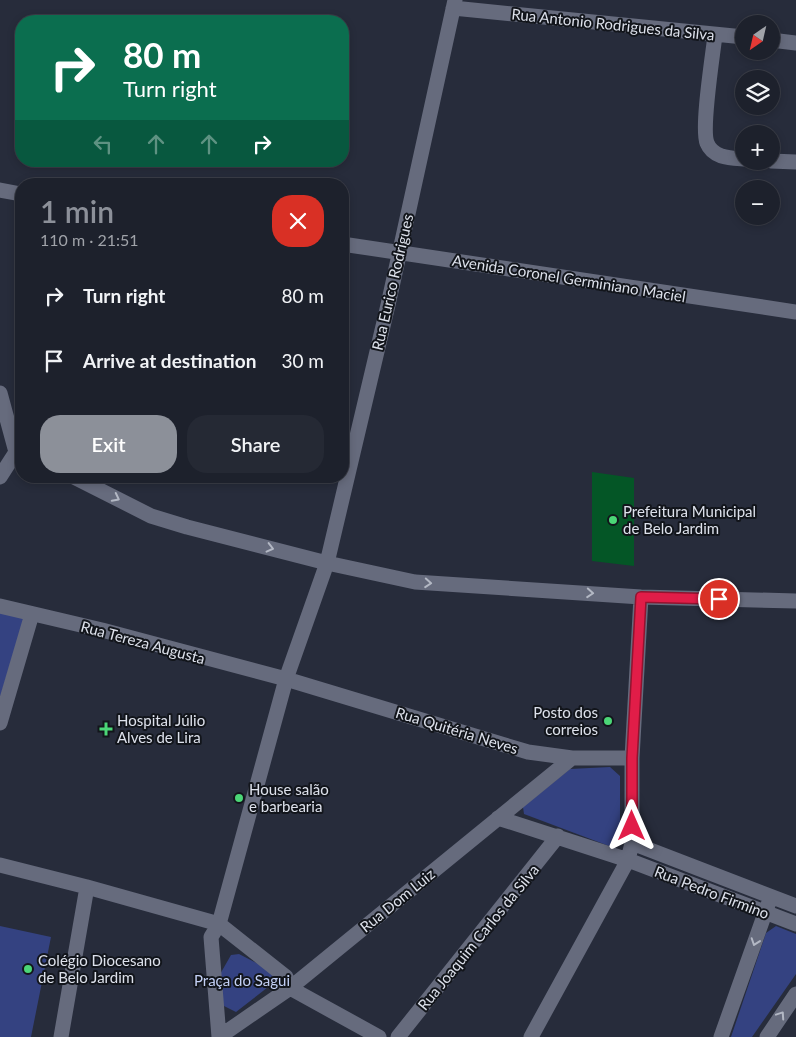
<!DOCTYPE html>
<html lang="en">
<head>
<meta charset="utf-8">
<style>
  :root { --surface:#1d212c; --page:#252934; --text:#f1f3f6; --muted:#a0a3a9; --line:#3b3e48; --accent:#8c9099 }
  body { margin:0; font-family:Lato,sans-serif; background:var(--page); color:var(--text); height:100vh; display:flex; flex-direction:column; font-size:19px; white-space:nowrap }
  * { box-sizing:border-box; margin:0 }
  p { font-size:16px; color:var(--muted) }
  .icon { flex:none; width:28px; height:28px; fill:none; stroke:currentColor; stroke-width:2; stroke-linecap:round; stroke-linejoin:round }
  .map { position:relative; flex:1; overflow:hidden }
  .sheet { position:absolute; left:15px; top:178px; width:334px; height:305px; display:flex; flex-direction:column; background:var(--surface); border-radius:20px; box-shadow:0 2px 8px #0003,0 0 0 1px var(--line) }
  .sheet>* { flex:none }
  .guide { position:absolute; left:15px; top:15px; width:334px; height:152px; border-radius:20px; box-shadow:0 2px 8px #0003,0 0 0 1px var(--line); background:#0b6e4f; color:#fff; overflow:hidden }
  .needle { width:32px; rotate:214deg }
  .tools { position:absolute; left:735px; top:15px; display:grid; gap:10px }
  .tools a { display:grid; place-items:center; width:45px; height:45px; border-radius:50%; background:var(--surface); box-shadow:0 2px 8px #0003,0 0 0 1px var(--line); font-size:25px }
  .pin { position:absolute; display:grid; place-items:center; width:42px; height:42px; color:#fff; margin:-21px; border:2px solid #fff; border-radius:50%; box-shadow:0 1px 5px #0007 }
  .me { position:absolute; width:55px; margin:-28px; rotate:0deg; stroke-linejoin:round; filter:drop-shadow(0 0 4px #0008) }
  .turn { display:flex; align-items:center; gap:18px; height:105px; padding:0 25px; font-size:22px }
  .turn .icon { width:65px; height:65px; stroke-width:2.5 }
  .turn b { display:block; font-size:35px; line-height:42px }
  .lanes { display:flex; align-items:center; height:48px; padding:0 25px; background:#0003; justify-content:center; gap:25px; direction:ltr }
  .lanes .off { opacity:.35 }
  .round { display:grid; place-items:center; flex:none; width:52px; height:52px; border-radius:20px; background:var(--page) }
  .headline { display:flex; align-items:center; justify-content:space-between; height:85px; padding:0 25px }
  h1 { font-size:30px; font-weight:600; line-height:38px; color:var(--accent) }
  .action { display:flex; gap:10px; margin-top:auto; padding:10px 25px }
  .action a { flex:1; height:58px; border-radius:20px; background:var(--accent); color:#fff; font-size:20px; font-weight:600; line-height:58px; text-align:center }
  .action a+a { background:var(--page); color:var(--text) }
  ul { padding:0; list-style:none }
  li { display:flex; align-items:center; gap:15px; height:65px; padding:0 25px }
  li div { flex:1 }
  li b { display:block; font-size:19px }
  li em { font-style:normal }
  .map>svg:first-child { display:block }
</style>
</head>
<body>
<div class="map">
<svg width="796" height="1037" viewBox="0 0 796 1037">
  <rect width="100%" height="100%" fill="#272c3b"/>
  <path fill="#344281" d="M0 606 26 611 0 698Z
    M610 767 620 776V834L609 846 524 814 523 807 570 769Z
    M0 926 51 937 31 1037H0Z
    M776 926 796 934V974L752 1037H731L766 933Z
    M239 954 274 972 277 980 236 1012 222 1005 219 976 231 955Z"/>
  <path fill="#045626" d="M592 472 634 478V566L592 561Z"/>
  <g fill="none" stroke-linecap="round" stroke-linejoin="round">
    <path stroke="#666b7d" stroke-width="15" d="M453 8 744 37
      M715 35C713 54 701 128 707 143 713 158 730 158 744 159
      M771 40 796 43
      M771 161 796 162
      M0 190 21 194
      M342 244 796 312
      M0 393 16 452
      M72 476 151 516 187 527 327 563 415 582 641 597 796 601
      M0 477 16 452
      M0 606 102 630 286 679 528 752 572 758H632
      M0 723 32 614
      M498 818 628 860 796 924
      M632 843 796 906
      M0 865 87 887 219 924 286 977 290 988 379 1037
      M61 1037 87 887
      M219 1037 211 937 219 924 286 679 327 563 388 305 455 0
      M219 1037 290 988 572 758
      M398 1037 558 836
      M531 1037 628 860 632 843V758L641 597
      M721 1037 769 902
      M767 1037 796 994"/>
  </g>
  <defs><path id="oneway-chevron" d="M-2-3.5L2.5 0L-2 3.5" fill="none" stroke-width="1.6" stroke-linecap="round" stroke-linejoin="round" transform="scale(1.25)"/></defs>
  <g stroke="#b3b8c4">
    <use href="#oneway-chevron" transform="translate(116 498) rotate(27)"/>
    <use href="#oneway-chevron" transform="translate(270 548) rotate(14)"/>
    <use href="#oneway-chevron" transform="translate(428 583) rotate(4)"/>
    <use href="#oneway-chevron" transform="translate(590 593) rotate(4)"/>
    <use href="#oneway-chevron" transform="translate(755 942) rotate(109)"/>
    <use href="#oneway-chevron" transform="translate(781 1015) rotate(-56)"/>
  </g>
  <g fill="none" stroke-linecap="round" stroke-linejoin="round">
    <defs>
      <path id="route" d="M632 826V758L641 597 719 599"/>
    </defs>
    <use href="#route" stroke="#92132f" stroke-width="12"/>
    <use href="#route" stroke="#e11d48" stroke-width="9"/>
  </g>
  <g fill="#4bd677" stroke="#12151b" stroke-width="2">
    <circle cx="613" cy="520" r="5"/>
    <circle cx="608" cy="721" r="5"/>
    <path d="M103.5 721.5h5v5h5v5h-5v5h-5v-5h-5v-5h5z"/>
    <circle cx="239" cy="798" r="5"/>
    <circle cx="28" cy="969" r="5"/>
  </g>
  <g text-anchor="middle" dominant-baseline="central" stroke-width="4" stroke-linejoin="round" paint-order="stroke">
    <g font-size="15" fill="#dde1eb" stroke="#12151b">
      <text transform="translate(613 24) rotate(6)">Rua Antonio Rodrigues da Silva</text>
      <text transform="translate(569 278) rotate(9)">Avenida Coronel Germiniano Maciel</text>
      <text transform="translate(392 282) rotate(-77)">Rua Eurico Rodrigues</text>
      <text transform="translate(143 642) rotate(15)">Rua Tereza Augusta</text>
      <text transform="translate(457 730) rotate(17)">Rua Quitéria Neves</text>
      <text transform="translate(712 892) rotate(21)">Rua Pedro Firmino</text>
      <text transform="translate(397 900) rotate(-39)">Rua Dom Luiz</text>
      <text transform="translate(478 937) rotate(-51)">Rua Joaquim Carlos da Silva</text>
    </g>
    <g font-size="15" fill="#dde1eb" stroke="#12151b" text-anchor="start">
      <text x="623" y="511">Prefeitura Municipal<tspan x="623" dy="17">de Belo Jardim</tspan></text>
      <text x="598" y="712" text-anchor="end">Posto dos<tspan x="598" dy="17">correios</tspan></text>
      <text x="117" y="720">Hospital Júlio<tspan x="117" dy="17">Alves de Lira</tspan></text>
      <text x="249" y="789">House salão<tspan x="249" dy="17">e barbearia</tspan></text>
      <text x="38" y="960">Colégio Diocesano<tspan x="38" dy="17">de Belo Jardim</tspan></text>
    </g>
    <g font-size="15" fill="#c3d0f5" stroke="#12151b">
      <text x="242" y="980">Praça do Sagui</text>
    </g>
  </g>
</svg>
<div class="tools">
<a><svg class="needle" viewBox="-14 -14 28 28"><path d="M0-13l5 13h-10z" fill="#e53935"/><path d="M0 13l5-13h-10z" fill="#a0a3a9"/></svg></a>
<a><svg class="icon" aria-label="layers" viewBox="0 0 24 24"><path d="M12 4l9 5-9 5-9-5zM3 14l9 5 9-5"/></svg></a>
<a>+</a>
<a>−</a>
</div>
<div class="pin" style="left:719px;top:599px;background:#d93025"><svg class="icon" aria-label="arrive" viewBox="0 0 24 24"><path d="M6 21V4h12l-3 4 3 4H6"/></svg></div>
<svg class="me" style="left:632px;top:826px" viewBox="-20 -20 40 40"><path d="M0-17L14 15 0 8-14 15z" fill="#e11d48" stroke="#fff" stroke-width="4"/></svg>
<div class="guide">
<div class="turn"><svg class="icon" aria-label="right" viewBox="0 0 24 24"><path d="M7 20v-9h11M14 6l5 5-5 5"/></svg><div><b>80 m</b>Turn right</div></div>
<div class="lanes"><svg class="icon off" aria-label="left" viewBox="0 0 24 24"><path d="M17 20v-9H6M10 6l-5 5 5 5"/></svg><svg class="icon off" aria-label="ahead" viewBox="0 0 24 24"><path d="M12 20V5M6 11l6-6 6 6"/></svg><svg class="icon off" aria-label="ahead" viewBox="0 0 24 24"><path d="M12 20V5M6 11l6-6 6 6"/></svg><svg class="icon" aria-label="right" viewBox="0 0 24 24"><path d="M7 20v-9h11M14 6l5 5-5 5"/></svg></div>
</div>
<section class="sheet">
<div class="headline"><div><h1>1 min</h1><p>110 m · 21:51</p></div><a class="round" style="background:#d93025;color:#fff"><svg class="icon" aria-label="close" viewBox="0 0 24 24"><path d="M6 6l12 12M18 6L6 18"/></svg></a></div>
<ul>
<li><svg class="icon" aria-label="right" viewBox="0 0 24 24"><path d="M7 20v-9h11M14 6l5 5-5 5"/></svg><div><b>Turn right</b></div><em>80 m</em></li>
<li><svg class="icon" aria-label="arrive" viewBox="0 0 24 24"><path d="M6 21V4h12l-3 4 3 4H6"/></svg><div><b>Arrive at destination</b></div><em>30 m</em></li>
</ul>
<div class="action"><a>Exit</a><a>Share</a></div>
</section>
</div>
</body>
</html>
